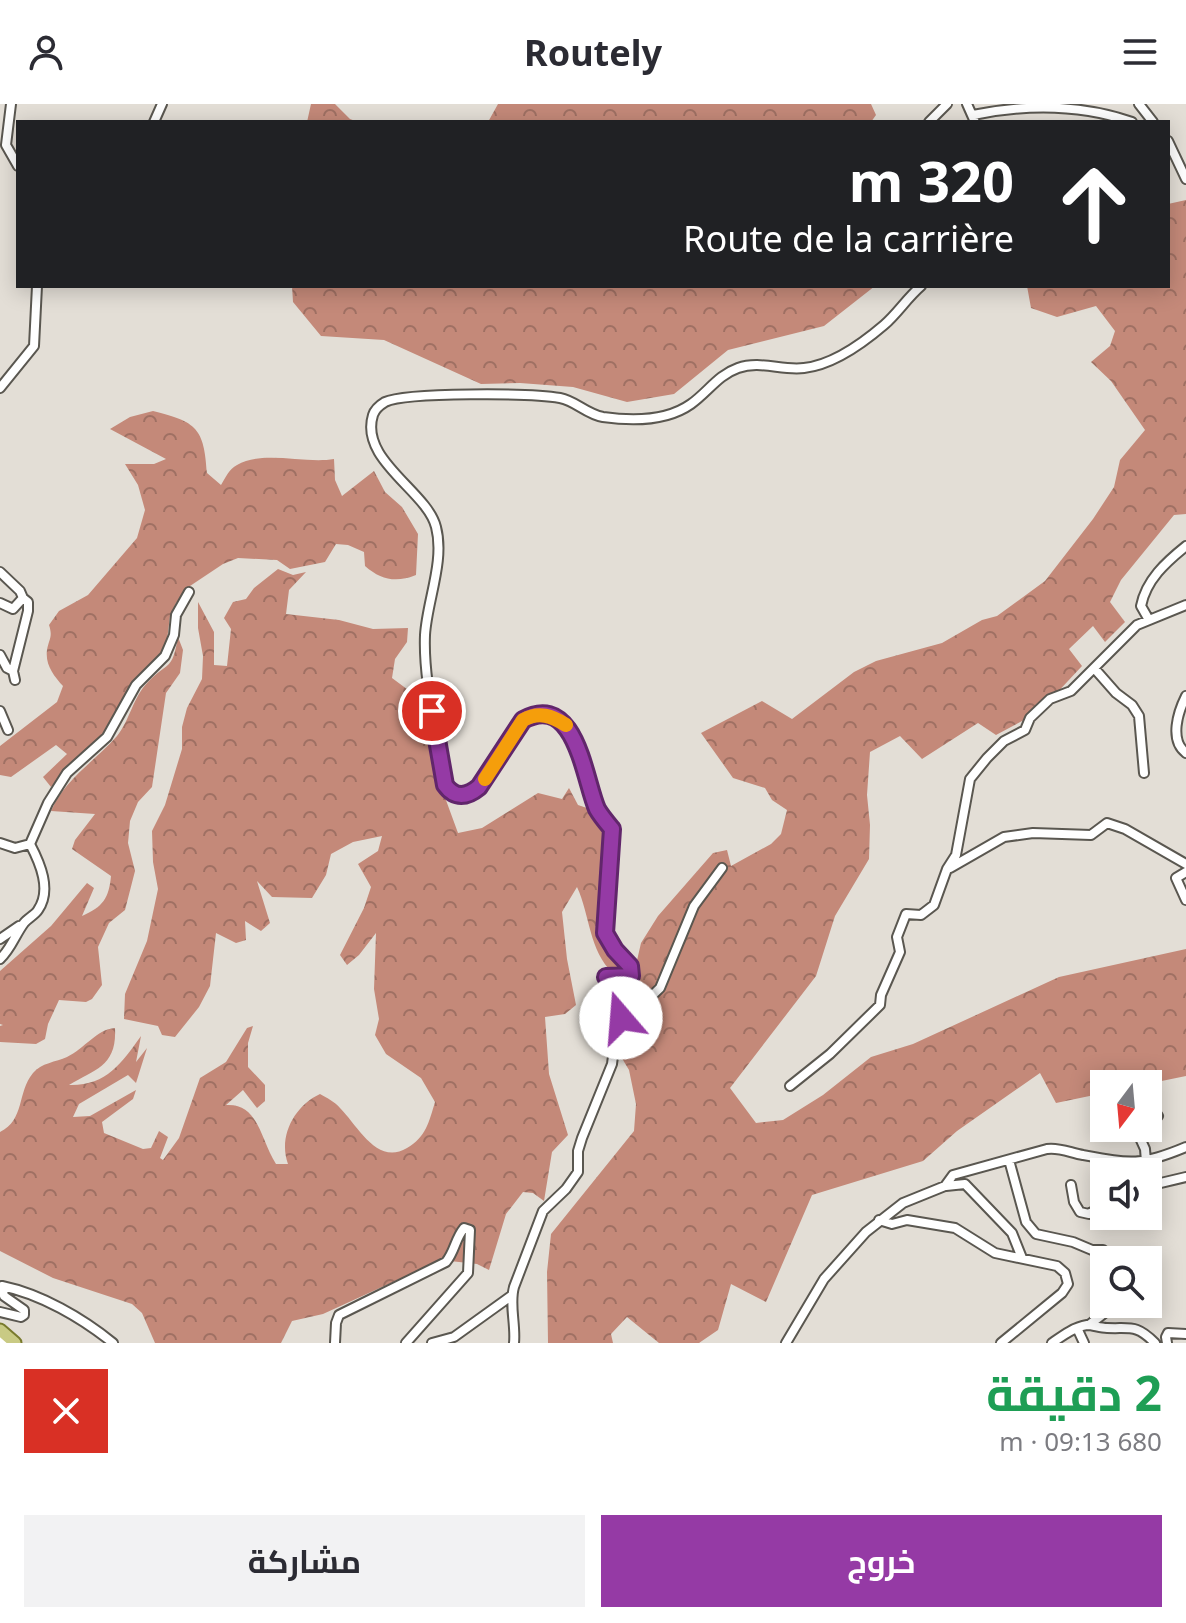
<!DOCTYPE html>
<html lang="ar">
<head>
<meta charset="utf-8">
<style>
  :root { --surface:#fff; --page:#f2f2f3; --text:#2b2b33; --muted:#7c7c81; --accent:#953aa5 }
  body { margin:0; font-family:"Noto Sans",Cairo,sans-serif; background:var(--page); color:var(--text); direction:rtl; height:100vh; display:flex; flex-direction:column; font-size:30px; white-space:nowrap }
  * { box-sizing:border-box; margin:0 }
  p { font-size:26px; color:var(--muted) }
  .icon { flex:none; width:44px; height:44px; fill:none; stroke:currentColor; stroke-width:2; stroke-linecap:round; stroke-linejoin:round }
  .map { position:relative; height:1239px; overflow:hidden; direction:ltr }
  .side { display:flex; flex-direction:column; background:var(--surface); flex:1 }
  .side>* { flex:none }
  .hud { position:absolute; left:16px; top:16px; width:1154px; height:168px; border-radius:0px; box-shadow:0 4px 20px #0003; direction:rtl; background:#202124; color:#fff; overflow:hidden }
  .needle { width:52px; rotate:196deg }
  .controls { position:absolute; left:1090px; top:966px; display:grid; gap:16px }
  .controls a { display:grid; place-items:center; width:72px; height:72px; border-radius:0px; background:var(--surface); box-shadow:0 4px 20px #0003; font-size:40px }
  .pin { position:absolute; display:grid; place-items:center; width:68px; height:68px; color:#fff; margin:-34px; border:4px solid #fff; border-radius:50%; box-shadow:0 2px 8px #0007 }
  .me { position:absolute; width:88px; margin:-44px; rotate:342deg; stroke-linejoin:round; filter:drop-shadow(0 0 6px #0008) }
  .turn { display:flex; align-items:center; gap:28px; height:168px; padding:0 24px; font-size:36px }
  .turn .icon { width:104px; height:104px; stroke-width:2.5 }
  .turn b { display:block; font-size:56px; line-height:68px }
  .round { display:grid; place-items:center; flex:none; width:84px; height:84px; border-radius:0px; background:var(--page) }
  .headline { display:flex; align-items:center; justify-content:space-between; height:136px; padding:0 24px }
  h1 { font-size:48px; font-weight:700; line-height:60px; color:#1e9e55 }
  .primary-button { display:flex; gap:16px; margin-top:auto; padding:16px 24px }
  .primary-button a { flex:1; height:92px; border-radius:0px; background:var(--accent); color:#fff; font-size:32px; font-weight:700; line-height:92px; text-align:center }
  .primary-button a+a { background:var(--page); color:var(--text) }
  header { display:flex; justify-content:space-between; align-items:center; height:104px; padding:0 24px; background:var(--surface); font-size:36px; font-weight:700 }
  .map>svg:first-child { display:block }
</style>
</head>
<body>
<header><svg class="icon" aria-label="menu" viewBox="0 0 24 24"><path d="M4 6h16M4 12h16M4 18h16"/></svg>Routely<svg class="icon" aria-label="person" viewBox="0 0 24 24"><circle cx="12" cy="8" r="4"/><path d="M4 21q1-7 8-7t8 7"/></svg></header>
<div class="map">
<svg width="1186" height="1239" viewBox="0 0 1186 1239">
  <defs>
    <pattern id="forest-crowns" width="20" height="18" patternUnits="userSpaceOnUse" patternTransform="scale(2)"><rect width="20" height="18" fill="#c48979"/><path d="M2 6a3 3 0 1 1 6 0M12 15a3 3 0 1 1 6 0" fill="none" stroke="#9f7063"/></pattern>
  </defs>
  <rect width="100%" height="100%" fill="#e3ded6"/>
  <path fill="url(#forest-crowns)" d="M311 0H335L350 15 358 18H307Z
    M498 0H871L876 11 871 18H488Z
    M1186 96V410L1174 411 1121 476 1110 498 1125 518 1105 538 1093 522 1069 545 1082 562 1039 608 996 631 978 619 922 655 900 632 870 648 867 691 870 721 869 755 835 812 816 872 730 984 756 1019 783 1016 823 991 871 953 913 940 1059 873 1186 845V972L1147 980H1104V989L1056 999 1040 969 957 1027 923 1057 812 1091 766 1198 731 1180 718 1226 699 1239H659L627 1213 611 1230 613 1239H548L547 1168 551 1130 634 1027 636 1000 629 966 620 951 630 887 641 839 658 812 713 749 727 746 731 762 771 740 781 730 787 706 772 696 765 684 733 674 701 629 762 597 792 615 854 568 876 557 942 539 982 516 997 512 1045 477 1093 415 1114 383 1120 356 1145 326 1111 277 1091 258 1110 242 1115 227 1096 202 1057 213 1031 204 1027 182H1168V100Z
    M292 182H875L824 222 728 246 674 290 627 298 573 283 520 279 481 280 384 236 321 232 293 198Z
    M153 307C197 318 204 324 207 369L221 381C226 373 229 365 237 361 262 346 305 360 334 355L335 376 342 392 374 367 385 388 402 403 418 430 416 471C396 479 381 476 365 462L364 448 348 441 336 440 325 458 290 465 277 456 238 454 223 460 187 484 176 499 170 512 166 544 159 556 132 579 111 622 51 683 43 673 67 650 56 641 11 673 0 671V642L57 598 63 582C54 572 45 561 47 546 49 535 53 533 49 521L59 507 88 491 137 434 145 406 138 381 125 360H154L166 355 110 325 130 313Z
    M278 465 293 471 306 468 289 486 286 510 339 516 373 525 408 524 407 538 395 555 392 574 423 597 443 688 458 729 482 724 538 689 562 695 569 684 578 701 593 706 609 725 600 826C607 841 624 855 627 869H613C589 847 590 811 577 783L562 808 567 855 576 901 565 910 545 913 549 970 568 1031 552 1048 544 1097 533 1089 523 1088 506 1110 489 1166 477 1160 441 1156 323 1210 292 1217 281 1239H155L142 1209 132 1200 53 1174 0 1147V1028C25 1016 17 988 33 969 41 959 56 958 67 953 84 945 97 925 115 924 117 962 96 965 69 981 106 982 121 960 141 932L136 958 147 944 136 979 128 971 79 1000 73 1013 90 1012 136 986 133 995 102 1018 104 1029 143 1045 151 1044 159 1027 168 1033 160 1054 163 1056 179 1034 200 974 226 958 247 924 253 922 248 939V963L265 981V997L257 1004 243 986 226 1001C259 999 260 1035 276 1060H288C278 1033 294 1002 320 990 327 994 335 998 340 1004 358 1022 377 1062 407 1044 426 1033 429 1018 435 998L421 974 386 950 375 931 379 915 374 885 376 829 359 851 347 861 340 851 364 804 371 783 358 760 378 747 382 732 353 738 331 750 326 771 312 794 272 793 257 777 270 819 261 827 245 817 246 836 236 839 216 829 210 882 199 903 175 933 162 931 158 922 124 915 125 890 147 837 158 785 153 758 152 727 165 701 182 645V623L187 604 202 575 203 552 198 524V498L214 528V561L227 562 231 525 224 514 233 498 246 495 254 484Z
    M178 533 183 546 180 569 166 589 152 683 138 698 130 717 128 739 135 767 125 806 109 819 98 843 102 881 92 895 86 898 59 896 48 920 45 935 36 940 0 938V922L3 921 0 920V867L51 822 87 779 94 784 82 812C103 803 109 794 111 772L72 745 75 736 95 710 51 707C65 675 94 658 117 632 130 616 133 593 148 578 168 557 172 568 178 533Z"/>
  <g fill="none" stroke-linecap="round" stroke-linejoin="round">
    <defs>
      <path id="minor" d="M11 0 6 41 18 62
        M967 0 975 18
        M1139 0 1153 18
        M973 11C1027 0 1080 0 1132 18
        M154 18 162 0
        M929 18 947 0
        M1168 37 1186 75
        M0 284 34 242 37 182
        M0 468 20 487 23 494 13 505 0 499
        M1149 516 1141 502C1146 476 1166 458 1186 442
        M0 551 7 564 13 567 15 576
        M1094 564 1116 589 1132 601 1139 612 1144 669
        M13 567 28 507V498L23 494
        M1186 592C1178 608 1169 636 1186 649
        M0 607 8 626
        M0 739 15 744 30 740C40 759 52 786 38 806 35 811 28 814 24 819 15 831 11 845 0 855
        M30 740 48 699 67 669 107 633 136 581 165 552 174 531 176 511 189 488
        M950 764 1004 733 1033 729 1091 731 1107 719 1125 725 1186 760
        M1186 768 1176 774 1186 796
        M0 835 19 822
        M621 914 638 905 660 884 694 802 722 764
        M790 982 830 950 880 901 881 891 900 848 897 833 906 810 921 811 934 801 947 765 956 751 970 675 987 654 1004 637 1025 626 1030 614 1050 595 1071 587 1137 521 1186 501
        M1148 1008 1156 1009 1158 1012 1148 1023
        M1009 1056 1026 1118 1036 1130 1073 1138 1092 1146H1103
        M1146 1058 1145 1045 1140 1034 1147 1024
        M1071 1081 1074 1098 1080 1108 1089 1110 1104 1101
        M946 1082 965 1080 1012 1129 1022 1154
        M1148 1082 1186 1073
        M879 1116 892 1120 907 1116 955 1124 995 1149 1057 1162 1065 1169 1068 1180 1062 1189 1001 1239
        M0 1208 21 1213 24 1211V1206L4 1192 2 1182C41 1190 82 1214 113 1239
        M1089 1221 1116 1200
        M1077 1224 1084 1239
        M0 1235 6 1239
        M335 1239 336 1219 339 1211 446 1158C455 1147 455 1135 464 1124L470 1126 468 1169 406 1239
        M432 1239 454 1233 511 1192
        M514 1239C516 1221 509 1200 514 1183L543 1107 566 1085 578 1068V1047L582 1034 612 960 615 936 624 905 622 894 606 873 631 872 630 862 615 846 605 829 612 725C607 719 601 712 597 705 584 675 576 586 523 616L479 683C467 693 455 695 445 681 439 632 423 581 425 531 427 497 445 457 436 423 427 387 359 356 373 311 375 305 380 301 385 298 406 288 533 289 560 294 576 297 586 310 603 313 631 317 667 317 691 300 708 288 718 271 738 264 760 256 782 267 804 264 832 261 863 239 884 221 897 210 907 194 921 182
        M786 1239 824 1175 866 1128 903 1099 945 1082 953 1071 1047 1045C1059 1043 1071 1049 1083 1051 1131 1060 1141 1062 1186 1043
        M1052 1239C1062 1232 1074 1223 1087 1221 1093 1221 1100 1224 1107 1224 1131 1225 1136 1220 1155 1239
        M1167 1239 1166 1233 1168 1229 1186 1230"/>
      <path id="major" d="M0 1226 15 1239"/>
    </defs>
    <use href="#minor" stroke="#5a5750" stroke-width="12"/>
    <use href="#major" stroke="#797a2d" stroke-width="15"/>
    <use href="#minor" stroke="#fff" stroke-width="8"/>
    <use href="#major" stroke="#c9ca84" stroke-width="11"/>
  </g>
  <g fill="none" stroke-linecap="round" stroke-linejoin="round">
    <defs>
      <path id="route" d="M432 607 445 681C455 695 467 693 479 683L523 616C576 587 584 675 597 705 601 712 607 719 612 725L605 829 615 846 630 862 631 872 606 873C616 887 626 896 621 914"/>
    </defs>
    <use href="#route" stroke="#61266b" stroke-width="20"/>
    <use href="#route" stroke="#953aa5" stroke-width="14"/>
    <path stroke="#f59e0b" stroke-width="14" d="M485 675 523 616C539 607 552 612 566 621"/>
  </g>
</svg>
<div class="controls">
<a><svg class="needle" viewBox="-14 -14 28 28"><path d="M0-13l5 13h-10z" fill="#e53935"/><path d="M0 13l5-13h-10z" fill="#7c7c81"/></svg></a>
<a><svg class="icon" aria-label="sound" viewBox="0 0 24 24"><path d="M4 9h4l5-4v14l-5-4H4zM17 9q2 3 0 6"/></svg></a>
<a><svg class="icon" aria-label="search" viewBox="0 0 24 24"><circle cx="10" cy="10" r="6"/><path d="M15 15l6 6"/></svg></a>
</div>
<div class="pin" style="left:432px;top:607px;background:#d93025"><svg class="icon" aria-label="arrive" viewBox="0 0 24 24"><path d="M6 21V4h12l-3 4 3 4H6"/></svg></div>
<svg class="me" style="left:621px;top:914px" viewBox="-20 -20 40 40"><circle r="19" fill="#fff"/><path d="M0-13L10 11 0 6-10 11z" fill="#953aa5"/></svg>
<div class="hud">
<div class="turn"><svg class="icon" aria-label="ahead" viewBox="0 0 24 24"><path d="M12 20V5M6 11l6-6 6 6"/></svg><div><b>320 m</b>Route de la carrière</div></div>
</div>
</div>
<section class="side">
<div class="headline"><div><h1>2 دقيقة</h1><p>680 m · 09:13</p></div><a class="round" style="background:#d93025;color:#fff"><svg class="icon" aria-label="close" viewBox="0 0 24 24"><path d="M6 6l12 12M18 6L6 18"/></svg></a></div>
<div class="primary-button"><a>خروج</a><a>مشاركة</a></div>
</section>
</body>
</html>
